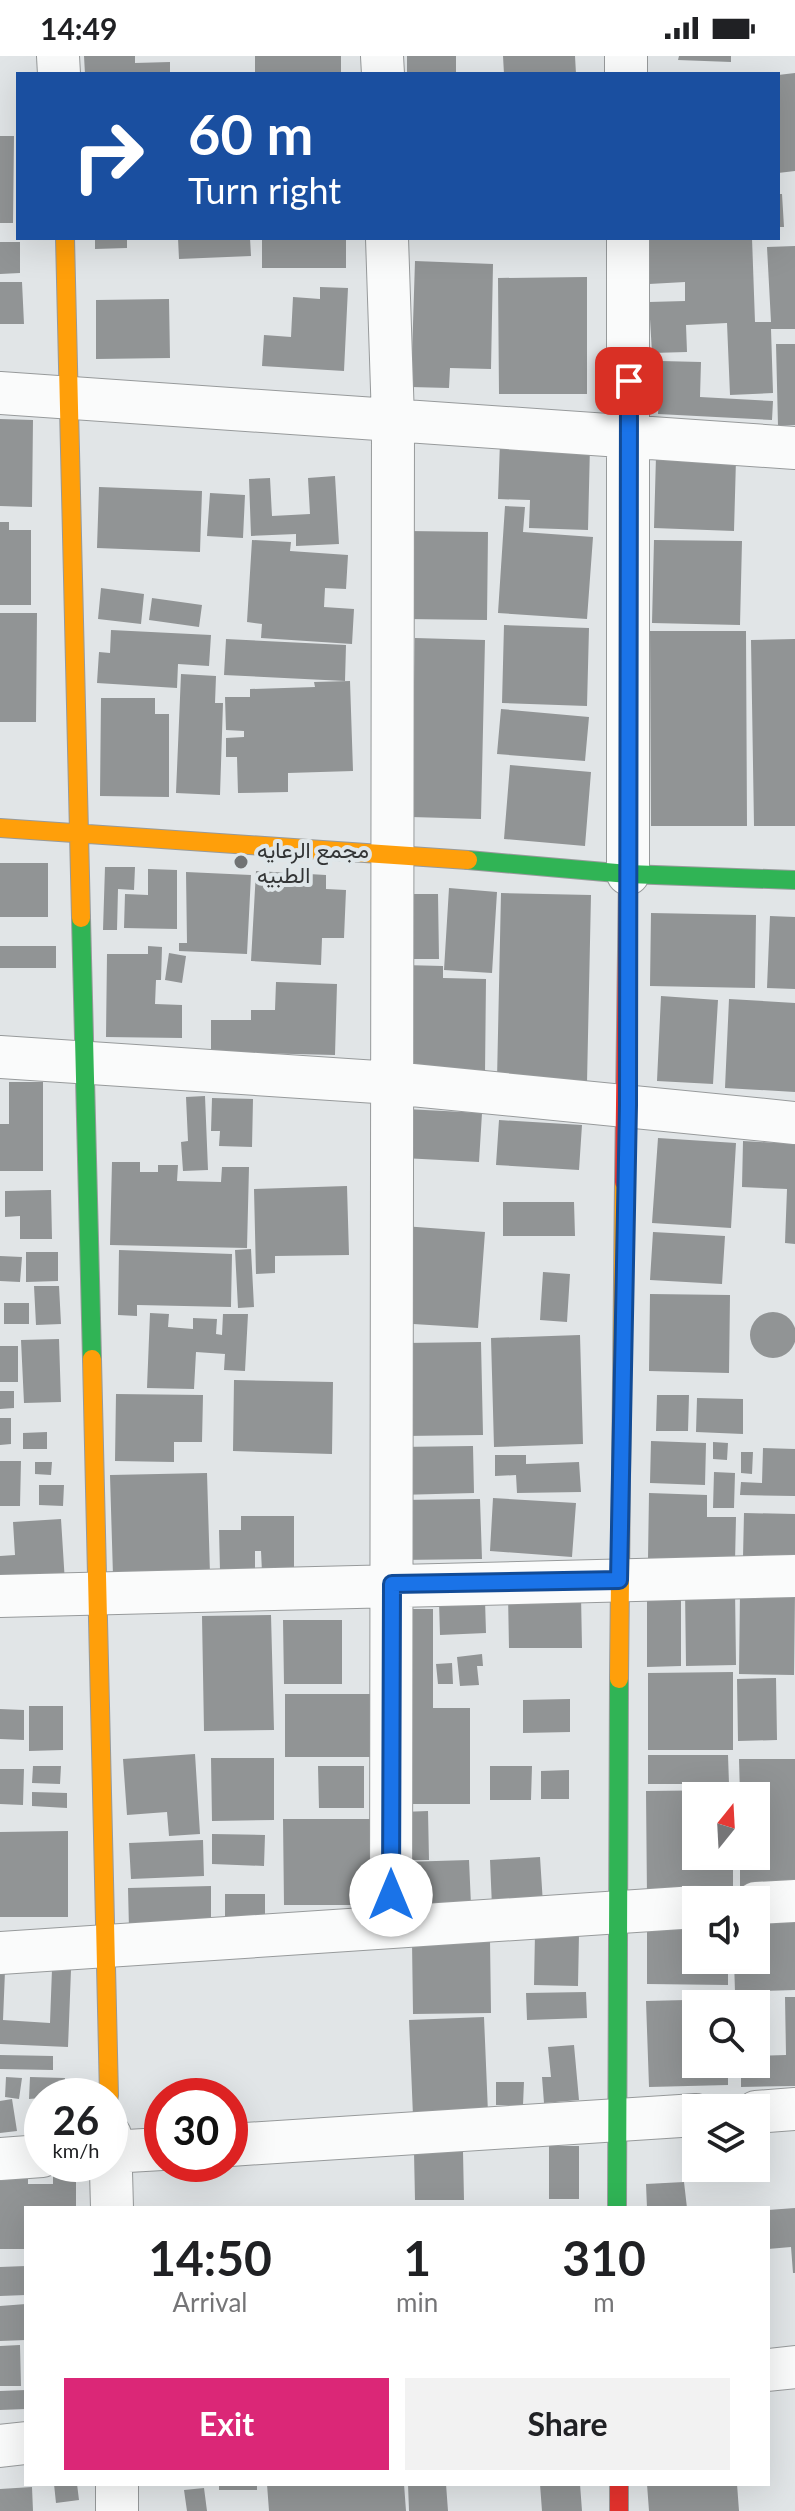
<!DOCTYPE html>
<html lang="en">
<head>
<meta charset="utf-8">
<style>
  :root { --surface:#fff; --page:#f2f2f2; --text:#202124; --muted:#757577; --accent:#db2777 }
  body { margin:0; font-family:Lato,Vazirmatn,sans-serif; background:var(--page); color:var(--text); height:100vh; display:flex; flex-direction:column; font-size:30px; white-space:nowrap }
  * { box-sizing:border-box; margin:0 }
  p { font-size:26px; color:var(--muted) }
  .icon { flex:none; width:44px; height:44px; fill:none; stroke:currentColor; stroke-width:2; stroke-linecap:round; stroke-linejoin:round }
  .map { position:relative; flex:1; overflow:hidden }
  .drawer { position:absolute; left:24px; top:2150px; width:746px; height:280px; display:flex; flex-direction:column; background:var(--surface); border-radius:0px; box-shadow:0 8px 32px #0002 }
  .drawer>* { flex:none }
  .hud { position:absolute; left:16px; top:16px; width:764px; height:168px; border-radius:0px; box-shadow:0 8px 32px #0002; background:#1a4fa0; color:#fff; overflow:hidden }
  .needle { width:52px; rotate:18deg }
  .tools { position:absolute; left:682px; top:1726px; display:grid; gap:16px }
  .tools a { display:grid; place-items:center; width:88px; height:88px; border-radius:0px; background:var(--surface); box-shadow:0 8px 32px #0002; font-size:40px }
  .speed { position:absolute; left:24px; top:2022px; display:flex; gap:16px; font-size:40px; font-weight:700; text-align:center }
  .speed>* { display:grid; place-content:center; width:104px; height:104px; border-radius:50%; background:var(--surface); box-shadow:0 8px 32px #0002; line-height:1 }
  .speed small { font-size:20px; font-weight:400 }
  .speed .limit { border:12px solid #d22; background:#fff; color:#111 }
  .pin { position:absolute; display:grid; place-items:center; width:68px; height:68px; color:#fff; margin:-34px; border-radius:16px; box-shadow:0 4px 12px #0006 }
  .me { position:absolute; width:88px; margin:-44px; rotate:0deg; stroke-linejoin:round; filter:drop-shadow(0 0 6px #0008) }
  .turn { display:flex; align-items:center; gap:28px; height:168px; padding:0 40px; font-size:36px }
  .turn .icon { width:104px; height:104px; stroke-width:2.5 }
  .turn b { display:block; font-size:56px; line-height:68px }
  .eta { display:flex; justify-content:space-evenly; align-items:center; height:136px; text-align:center }
  .eta b { font-size:48px; font-weight:700; line-height:56px }
  .action { display:flex; gap:16px; margin-top:auto; padding:16px 40px }
  .action a { flex:1; height:92px; border-radius:0px; background:var(--accent); color:#fff; font-size:32px; font-weight:700; line-height:92px; text-align:center }
  .action a+a { background:var(--page); color:var(--text) }
  .status { display:flex; justify-content:space-between; align-items:center; height:56px; padding:0 40px; background:var(--surface); direction:ltr }
  .status svg { height:22px; fill:currentColor }
  .map>svg:first-child { display:block }
</style>
</head>
<body>
<div class="status"><b>14:49</b><svg viewBox="0 0 49 12"><path d="M0 12V9h3v3zM5 12V6h3v6zM10 12V3h3v9zM15 12V0h3v12zM26 1h20v11H26zM47 4h2v5h-2z"/></svg></div>
<div class="map">
<svg width="795" height="2455" viewBox="0 0 795 2455">
  <rect width="100%" height="100%" fill="#e1e5e7"/>
  <path fill="#919495" d="M84 0H135V7L170 6V18H85Z
    M255 0H341V18H255Z
    M407 0H456V18H407Z
    M503 0H575L576 18H504Z
    M679 0H731V6L678 4Z
    M795 17V115L778 117V19Z
    M0 80H14L13 167H0Z
    M778 138H782L784 171H778Z
    M95 182H127V192L95 193Z
    M178 182H250L251 200 179 203Z
    M262 182H346V212H262Z
    M752 182 755 266H771L767 191 795 190V273H771L773 337 730 339 727 267 686 269 687 296 652 297 649 246 685 245V226L649 228 648 184Z
    M0 186H20V217L0 218Z
    M415 205 493 208 491 313 450 312 449 332 411 331Z
    M587 221V338H499L498 222Z
    M0 226H22L24 268H0Z
    M320 231 348 232 344 315 262 310 264 279 291 281 293 241 320 243Z
    M169 243 170 302 96 303V244Z
    M776 288H795V369L778 370Z
    M661 305 701 306 700 341 773 345 772 364 658 358Z
    M0 363 33 364 32 451 0 450Z
    M500 386 590 389 588 474 529 472 530 444 498 443Z
    M656 400 736 403 734 475 654 472Z
    M335 420 339 488 296 490V478L251 480 249 423 270 422 272 460 310 458 308 422Z
    M99 431 202 435 200 496 97 492Z
    M210 437 245 439 243 482 207 480Z
    M505 450 525 451 523 476 593 481 587 563 498 557Z
    M0 466H9V474H31V549H0Z
    M407 475 488 476 487 564 405 563Z
    M252 484 291 486 290 495 348 499 346 533 325 532 324 551 354 553 352 588 261 582 262 568 247 566Z
    M654 484 742 485 740 569 652 567Z
    M101 532 144 538 141 568 98 563Z
    M152 542 202 549 199 571 149 564Z
    M0 557H37L36 666H0Z
    M504 569 589 572 587 650 502 647Z
    M111 574 211 579 209 610 178 608 177 632 97 627 99 596 110 597Z
    M650 575H746L747 770H651Z
    M415 582 485 584 481 763 411 761Z
    M226 583 346 589 345 625 224 619Z
    M795 583V770H754L751 584Z
    M181 618 216 620 215 647H223L220 739 176 737Z
    M350 625 353 715 288 717V736L238 737 237 701H226V682L244 681V675L226 674 225 641H250V633L315 631 314 626Z
    M101 642H155V658H169V741L100 740Z
    M501 653 589 661 585 705 497 698Z
    M510 709 591 716 585 790 504 783Z
    M0 807H48V861H0Z
    M105 811H135L134 834 118 833 117 874H103Z
    M148 813 177 814V873L124 872 125 838 148 839Z
    M256 815 326 819V833L346 834 344 882H322L321 909 251 905Z
    M186 816 251 819 247 898 179 895V887H187Z
    M449 832 497 836 492 917 444 914Z
    M501 837 591 839 587 1027 497 1024Z
    M402 838H438L439 903H403Z
    M651 857 756 859 755 932 650 930Z
    M770 860 795 861V933L767 932Z
    M0 890H56V912H0Z
    M148 890 162 891 161 924H156L155 948 182 949V982L106 981 107 898H148Z
    M169 897 186 900 182 927 165 924Z
    M403 909 443 910V922L486 923 485 1018 402 1017Z
    M276 926 337 928 335 999 211 996V964H251V954H275Z
    M661 940 718 944 713 1028 657 1025Z
    M729 943 795 947V1036L725 1032Z
    M9 1026H43V1115H0V1068H9Z
    M205 1040 208 1114 183 1115 181 1086 188 1085 186 1041Z
    M212 1042 253 1043 252 1091 219 1090 220 1075H211Z
    M406 1053 482 1057 479 1106 403 1102Z
    M499 1064 582 1069 579 1114 496 1109Z
    M658 1082 736 1087 731 1172 652 1167Z
    M743 1085 795 1088V1188L785 1187 787 1133 742 1131Z
    M112 1106H140V1116H158V1109H178L177 1125 221 1126 222 1111H249L247 1192 110 1189Z
    M347 1130 349 1199 275 1200V1217L256 1218 254 1133Z
    M51 1134 52 1183H20V1160L5 1161V1135Z
    M503 1146H574L575 1180H503Z
    M403 1170 485 1176 478 1272 397 1267Z
    M653 1176 725 1180 722 1228 650 1224Z
    M251 1193 254 1251 238 1252 235 1194Z
    M119 1194 232 1198 231 1251 137 1249V1260L118 1259Z
    M26 1196H58V1225L26 1226Z
    M0 1200 22 1201 20 1226 0 1225Z
    M543 1216 570 1218 567 1266 540 1264Z
    M34 1230H59L61 1268 36 1269Z
    M650 1238 730 1239 729 1317 649 1315Z
    M4 1247H29V1268H4Z
    M750 1279a23 23 0 1 1 46 0a23 23 0 1 1-46 0Z
    M150 1257 169 1258 168 1271 193 1273V1262L217 1263 216 1278 222 1279 223 1258H248L245 1315 224 1314 225 1298 196 1296 194 1333 147 1332Z
    M580 1279 583 1388 494 1391 491 1282Z
    M59 1283 61 1346 24 1347 21 1284Z
    M481 1286 483 1379 405 1380 404 1287Z
    M0 1290H18V1326H0Z
    M234 1324 333 1326 332 1398 233 1395Z
    M0 1335H14V1352L0 1353Z
    M116 1338 203 1339 202 1386H174V1406L115 1405Z
    M657 1339H689L688 1375H656Z
    M697 1342 743 1343V1378L696 1376Z
    M0 1362H11V1388L0 1389Z
    M47 1376V1393H23V1377Z
    M651 1385 706 1387 705 1429 650 1427Z
    M713 1386 728 1387 727 1404 713 1403Z
    M473 1390 474 1437 398 1439V1391Z
    M763 1392 795 1393V1440L740 1439 741 1426 762 1427Z
    M741 1396H753L752 1418 741 1417Z
    M495 1399H526V1408L579 1406 581 1436 517 1437 516 1419 495 1420Z
    M0 1405H21L20 1450H0Z
    M35 1406H52L51 1419 35 1418Z
    M714 1416 735 1417 734 1452H713Z
    M207 1417 210 1518 113 1520 110 1419Z
    M39 1429H64L63 1450 39 1449Z
    M649 1437 707 1439V1461H736L735 1506 648 1503Z
    M493 1442 576 1447 572 1501 490 1495Z
    M480 1443 482 1503 400 1504 399 1444Z
    M744 1457 795 1458V1502L743 1501Z
    M241 1460H294V1516H262L261 1495H255V1515H220L219 1474H241Z
    M61 1463 65 1527 0 1531V1500L15 1499 13 1466Z
    M647 1533H681V1610L647 1611Z
    M685 1533H735L736 1609 686 1610Z
    M740 1536H795L794 1619 739 1618Z
    M508 1539H581L582 1592H509Z
    M485 1544 486 1577 440 1579 439 1546Z
    M401 1553H433V1652H470V1748H409Z
    M271 1559 274 1674 204 1675 202 1560Z
    M283 1564H342V1628H284Z
    M482 1598 483 1610H477L479 1629 460 1630 457 1601Z
    M452 1607 453 1628H438L436 1608Z
    M733 1616V1694H648V1617Z
    M776 1622 777 1684 738 1685 737 1623Z
    M285 1638H373L374 1701H285Z
    M570 1643V1676L523 1677V1644Z
    M29 1650H63V1694L29 1695Z
    M0 1653 24 1654V1684L0 1683Z
    M195 1698 200 1778 169 1780 167 1756 127 1759 123 1703Z
    M648 1699H728L729 1728H648Z
    M211 1702H274V1764L212 1765Z
    M739 1703H795V1831H740V1800H756V1740H740Z
    M33 1710H61L60 1728 32 1727Z
    M318 1710H364V1752H319Z
    M490 1710H532L531 1744H490Z
    M0 1713H24L23 1749 0 1748Z
    M569 1714V1743H541V1715Z
    M732 1734V1740H696V1800H733V1842H647L646 1735Z
    M32 1736 67 1737V1752L32 1750Z
    M428 1755 429 1804H403L402 1756Z
    M283 1763H370V1849H284Z
    M68 1775V1861H0V1776Z
    M212 1778 265 1779 264 1810 212 1808Z
    M203 1784 204 1820 131 1823 129 1787Z
    M540 1801 543 1848 492 1851 490 1804Z
    M469 1804 471 1849 405 1852 403 1806Z
    M211 1830V1871L129 1873 128 1832Z
    M225 1838H265V1863H225Z
    M795 1855V1934L735 1936 734 1904H756V1856Z
    M647 1860H696V1904H728V1929L647 1928Z
    M535 1877 579 1878 578 1930 534 1929Z
    M490 1884 491 1957 413 1958 412 1885Z
    M52 1913 71 1914 68 1991 0 1988V1915H5L3 1964 50 1967Z
    M586 1936 587 1962 527 1964 526 1937Z
    M785 1941H795V2030L741 2031V2008H756V2000L786 1999Z
    M726 1943V1948H696V2008H728V2029L649 2031 646 1945Z
    M484 1961 488 2057 413 2060 409 1964Z
    M574 1989 579 2044 544 2047 542 2021H551L548 1991Z
    M0 1999 53 2000V2014L0 2013Z
    M6 2021 22 2022 19 2043 5 2041Z
    M30 2021 65 2022 64 2040 29 2043Z
    M496 2026H524L523 2049H496Z
    M12 2043 17 2075 0 2077V2045Z
    M42 2051V2079L33 2080 31 2052Z
    M549 2090H579V2143H549Z
    M414 2096H463L464 2144H415Z
    M53 2111H76V2152H26V2193H0V2114H28V2128H53Z
    M684 2126 687 2152H647L646 2128Z
    M795 2152V2217H793L791 2191 768 2193V2154Z
    M26 2210V2239L0 2240V2211Z
    M26 2248V2284L0 2285V2250Z
    M20 2289 21 2330H0V2290Z
    M26 2334V2353L0 2354V2335Z
    M54 2428H77L79 2444 56 2447Z
    M219 2428H257V2434H219Z
    M267 2428H404L406 2455H269Z
    M408 2428H446L448 2455H409Z
    M540 2428H580L582 2455H542Z
    M647 2428H737L739 2455H649Z
    M32 2431 33 2455H0V2433Z
    M204 2432 207 2455H187L184 2434Z"/>
  <g fill="none" stroke-linecap="round" stroke-linejoin="round">
    <defs>
      <path id="street" d="M58 0 59 18
        M382 0 383 18
        M626 0V18
        M387 182 393 363 391 1870
        M628 182V818
        M0 337 795 392
        M0 1001 392 1027 795 1067
        M0 1540 795 1520
        M756 1847 795 1845
        M0 1897 696 1851
        M756 2056 795 2053
        M110 2079 112 2152
        M230 2089 696 2059
        M110 2096 162 2093
        M0 2103 42 2100
        M768 2314 795 2311
        M0 2390 26 2387
        M117 2428V2455"/>
      <path id="fast" d="M468 804 628 818 795 824
        M81 862 92 1303
        M617 2152 619 1623"/>
      <path id="slow" d="M65 182 81 862
        M0 772 468 804
        M92 1303 109 2040
        M619 1623 624 1126"/>
      <path id="jam" d="M624 1126 628 818
        M619 2428V2455"/>
    </defs>
    <use href="#street" stroke="#979a9b" stroke-width="44"/>
    <use href="#fast" stroke="#979a9b" stroke-width="20"/>
    <use href="#slow" stroke="#979a9b" stroke-width="20"/>
    <use href="#jam" stroke="#979a9b" stroke-width="20"/>
    <use href="#street" stroke="#fafbfb" stroke-width="42"/>
    <use href="#fast" stroke="#30b455" stroke-width="18"/>
    <use href="#slow" stroke="#ff9f0a" stroke-width="18"/>
    <use href="#jam" stroke="#e5322d" stroke-width="18"/>
  </g>
  <g fill="none" stroke-linecap="round" stroke-linejoin="round">
    <defs>
      <path id="route" d="M391 1839 392 1528 619 1524 628 1049 629 325"/>
    </defs>
    <use href="#route" stroke="#114b97" stroke-width="20"/>
    <use href="#route" stroke="#1a73e8" stroke-width="14"/>
  </g>
  <circle fill="#707374" stroke="#dfe6e9" stroke-width="3" cx="241" cy="806" r="8"/>
  <g text-anchor="middle" dominant-baseline="central" stroke-width="8" stroke-linejoin="round" paint-order="stroke">
    <g font-size="22" fill="#333536" stroke="#dfe6e9" text-anchor="start">
      <text x="257" y="793">مجمع الرعايه<tspan x="257" dy="25">الطبيه</tspan></text>
    </g>
  </g>
</svg>
<div class="tools">
<a><svg class="needle" viewBox="-14 -14 28 28"><path d="M0-13l5 13h-10z" fill="#e53935"/><path d="M0 13l5-13h-10z" fill="#757577"/></svg></a>
<a><svg class="icon" aria-label="sound" viewBox="0 0 24 24"><path d="M4 9h4l5-4v14l-5-4H4zM17 9q2 3 0 6"/></svg></a>
<a><svg class="icon" aria-label="search" viewBox="0 0 24 24"><circle cx="10" cy="10" r="6"/><path d="M15 15l6 6"/></svg></a>
<a><svg class="icon" aria-label="layers" viewBox="0 0 24 24"><path d="M12 4l9 5-9 5-9-5zM3 14l9 5 9-5"/></svg></a>
</div>
<div class="speed"><div>26<small>km/h</small></div><div class="limit">30</div></div>
<div class="pin" style="left:629px;top:325px;background:#d93025"><svg class="icon" aria-label="arrive" viewBox="0 0 24 24"><path d="M6 21V4h12l-3 4 3 4H6"/></svg></div>
<svg class="me" style="left:391px;top:1839px" viewBox="-20 -20 40 40"><circle r="19" fill="#fff"/><path d="M0-13L10 11 0 6-10 11z" fill="#1a73e8"/></svg>
<div class="hud">
<div class="turn"><svg class="icon" aria-label="right" viewBox="0 0 24 24"><path d="M7 20v-9h11M14 6l5 5-5 5"/></svg><div><b>60 m</b>Turn right</div></div>
</div>
<section class="drawer">
<div class="eta">
<div><b>14:50</b><p>Arrival</p></div>
<div><b>1</b><p>min</p></div>
<div><b>310</b><p>m</p></div>
</div>
<div class="action"><a>Exit</a><a>Share</a></div>
</section>
</div>
</body>
</html>
